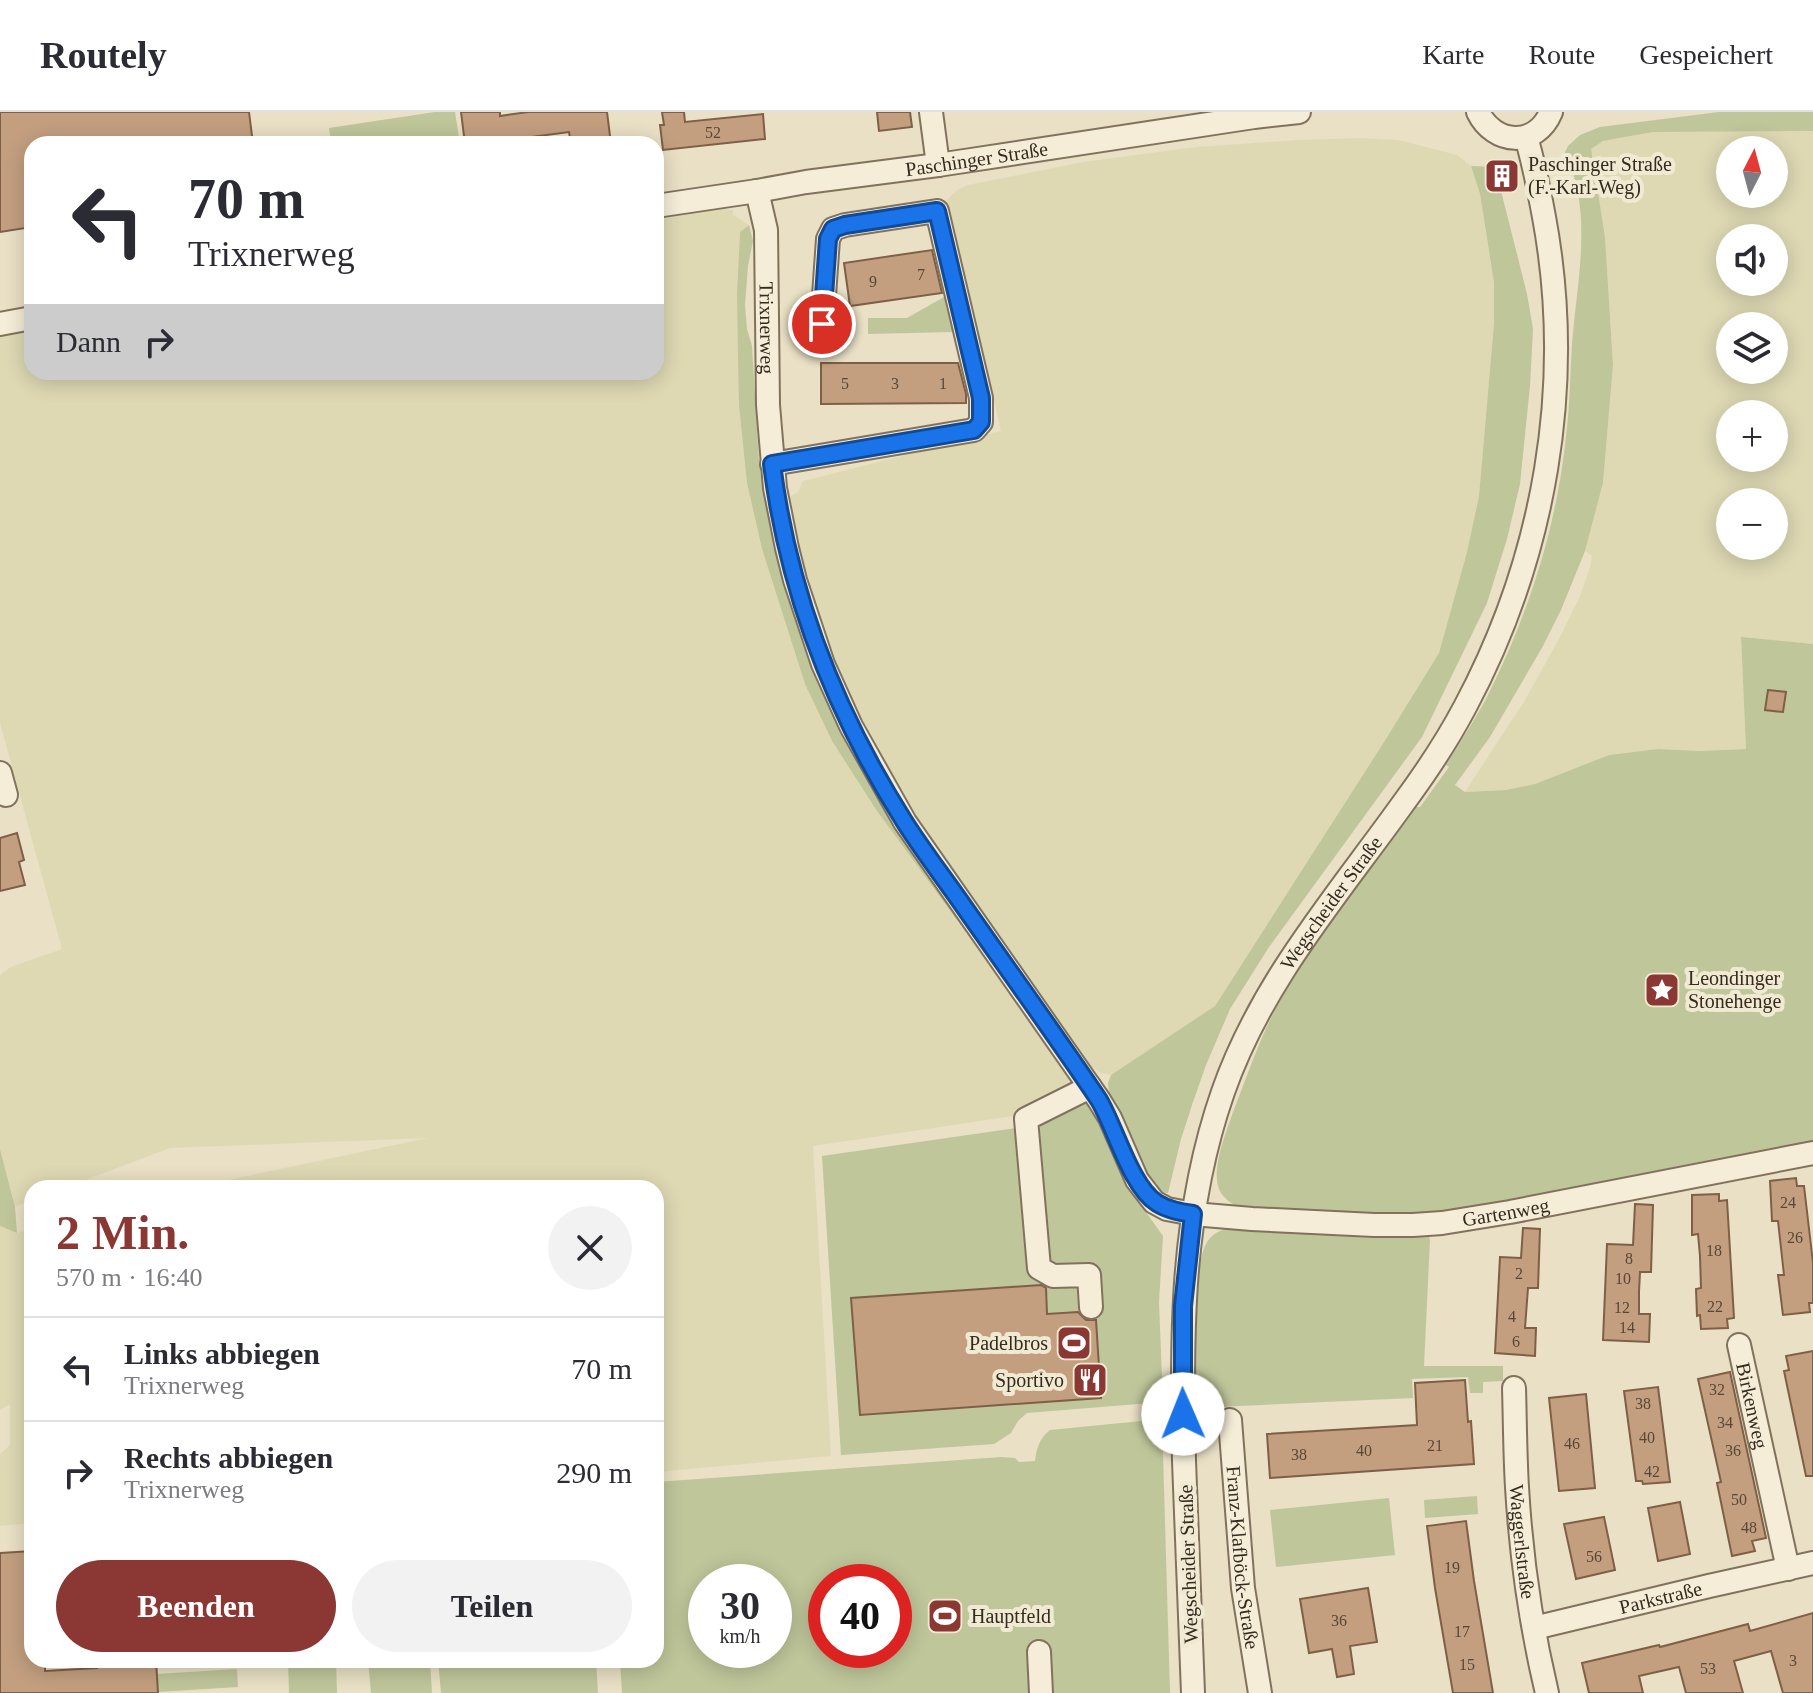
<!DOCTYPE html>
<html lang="de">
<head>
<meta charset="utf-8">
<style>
  :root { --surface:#fff; --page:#f2f2f3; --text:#2b2b33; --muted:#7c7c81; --line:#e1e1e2; --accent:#8b3733 }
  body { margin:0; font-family:Georgia,serif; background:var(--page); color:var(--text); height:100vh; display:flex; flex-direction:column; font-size:30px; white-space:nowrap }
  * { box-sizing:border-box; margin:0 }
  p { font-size:26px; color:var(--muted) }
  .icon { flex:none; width:44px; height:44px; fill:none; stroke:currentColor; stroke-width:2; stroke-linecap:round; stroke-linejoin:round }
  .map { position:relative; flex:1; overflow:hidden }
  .panel { position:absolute; left:24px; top:1068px; width:640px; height:488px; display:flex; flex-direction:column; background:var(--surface); border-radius:24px; box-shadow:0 4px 20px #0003 }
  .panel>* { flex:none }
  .banner { position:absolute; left:24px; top:24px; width:640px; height:244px; border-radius:24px; box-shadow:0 4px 20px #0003; background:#fff; color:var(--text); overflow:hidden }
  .needle { width:52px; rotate:6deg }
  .tools { position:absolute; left:1716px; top:24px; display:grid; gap:16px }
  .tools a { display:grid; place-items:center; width:72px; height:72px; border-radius:50%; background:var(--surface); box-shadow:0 4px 20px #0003; font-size:40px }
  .speed { position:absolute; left:688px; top:1452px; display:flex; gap:16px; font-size:40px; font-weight:700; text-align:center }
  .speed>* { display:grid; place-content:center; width:104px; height:104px; border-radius:50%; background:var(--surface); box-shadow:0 4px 20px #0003; line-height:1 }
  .speed small { font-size:20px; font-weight:400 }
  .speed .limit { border:12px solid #d22; background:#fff; color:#111 }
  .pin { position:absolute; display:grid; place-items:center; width:68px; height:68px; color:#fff; margin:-34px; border:4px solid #fff; border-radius:50%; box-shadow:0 2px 8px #0007 }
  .me { position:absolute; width:88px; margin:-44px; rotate:359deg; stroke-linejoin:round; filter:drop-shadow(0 0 6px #0008) }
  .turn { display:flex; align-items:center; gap:28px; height:168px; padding:0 32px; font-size:36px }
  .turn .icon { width:104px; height:104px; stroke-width:2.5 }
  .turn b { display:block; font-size:56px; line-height:68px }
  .then { display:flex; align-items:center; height:76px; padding:0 32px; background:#0003; gap:16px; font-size:30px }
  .round { display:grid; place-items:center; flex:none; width:84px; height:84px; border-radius:42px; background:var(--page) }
  .headline { display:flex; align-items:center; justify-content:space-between; height:136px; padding:0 32px }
  h1 { font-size:48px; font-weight:700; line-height:60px; color:var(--accent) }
  .cta { display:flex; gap:16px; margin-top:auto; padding:16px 32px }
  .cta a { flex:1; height:92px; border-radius:48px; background:var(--accent); color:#fff; font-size:32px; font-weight:700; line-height:92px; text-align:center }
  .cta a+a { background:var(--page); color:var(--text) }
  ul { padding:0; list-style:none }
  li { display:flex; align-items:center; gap:24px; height:104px; padding:0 32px; border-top:2px solid var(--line) }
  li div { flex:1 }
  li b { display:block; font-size:30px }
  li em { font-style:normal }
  header { display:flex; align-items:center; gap:48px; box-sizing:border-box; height:112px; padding:0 40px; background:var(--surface); border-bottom:2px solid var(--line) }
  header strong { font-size:38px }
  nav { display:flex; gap:44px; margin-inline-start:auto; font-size:28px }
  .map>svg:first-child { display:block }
</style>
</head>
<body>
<header>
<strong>Routely</strong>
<nav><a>Karte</a><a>Route</a><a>Gespeichert</a></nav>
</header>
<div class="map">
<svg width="1813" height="1581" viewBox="0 0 1813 1581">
  <rect width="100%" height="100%" fill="#e9e0c5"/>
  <path fill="#ded9b3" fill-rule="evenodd" d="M1813 19V532L1741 526 1746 637 1700 639 1658 637 1609 643 1535 672 1506 678 1465 680 1525 588 1560 525 1580 484 1590 455 1592 444 1585 439 1603 371 1613 253 1605 125 1590 37 1603 29 1653 20ZM1730 38H1774V82H1730ZM1730 126H1774V170H1730ZM1730 214H1774V258H1730ZM1730 302H1774V346H1730ZM1730 390H1774V434H1730Z
    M1360 26 1398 28 1457 43 1471 54 1480 82 1487 126 1494 171V211L1479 384 1467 440 1439 541 1384 630 1215 894 1111 963 1101 961 1091 955 1001 825 910 705 872 627 846 580 808 493 786 387 798 380 803 369 1001 319 947 88 957 78 968 73 1083 50 1196 35 1298 28Z
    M722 97 733 98V103L749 113 740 120 737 181 739 294 747 371 762 437 805 572 832 629 877 699 1074 969 1071 974 1033 996 1013 1004 813 1034 831 1344 656 1360V1076H190L428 1026 170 1036 64 1076H32V1088L15 1095 0 1037V865L1 862 11 855 62 837 0 611V223L32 217V260H656V106Z
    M0 1114 17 1121 32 1117V1411L0 1414V1342L10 1333V1292L0 1298Z"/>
  <path fill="#bfc69a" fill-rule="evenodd" d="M435 0H455L460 32H331L329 16Z
    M1719 0H1813V19L1653 20 1603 29 1591 37 1605 125 1613 253 1603 371 1585 439 1561 498 1543 534 1490 625 1455 673 1465 680 1506 678 1535 672 1609 643 1658 637 1700 639 1746 637 1741 525 1813 532V1031L1425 1106 1247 1099C1236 1094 1224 1089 1219 1077 1211 1056 1226 1021 1233 1000 1248 962 1261 922 1281 887 1320 819 1369 758 1415 695H1420L1449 655 1446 653C1460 630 1475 608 1487 585 1528 504 1557 414 1566 324 1570 293 1570 263 1572 232 1576 180 1589 120 1575 68 1573 59 1568 50 1565 40L1568 34 1580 23 1600 15Z
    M1471 54 1495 55 1527 182 1533 217 1530 274 1520 372 1507 427 1487 491 1422 625 1269 835 1230 897 1206 953 1193 990 1181 1027 1168 1081 1159 1080 1139 1056 1109 980 1108 971 1111 963 1215 894 1384 630 1439 541 1467 440 1479 384 1494 211V171L1487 126 1480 82Z
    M749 113 753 129 748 154 745 193 747 217 752 234 759 350 768 402 797 509 846 627 885 698 995 860 877 699 832 629 805 572 762 437 747 371 739 294 738 247 737 181 740 120Z
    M944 185 953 220 868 222V206H907Z
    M1088 991 1093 997 1128 1075 1163 1124 1159 1190 1163 1290 1027 1301 1018 1309 1011 1321 994 1332 841 1343 822 1044 1037 1013 1080 992Z
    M0 1037 15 1095 17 1121 0 1114Z
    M1235 1115 1428 1121 1430 1128 1424 1254H1503V1269L1483 1270V1281H1470L1468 1265 1412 1267 1413 1286 1194 1296C1193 1255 1194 1213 1198 1171 1200 1159 1200 1145 1205 1134 1211 1121 1221 1117 1235 1115Z
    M1162 1307 1170 1581H622L620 1548H656V1370L1001 1345 1015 1346 1019 1350 1035 1349C1037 1335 1039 1327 1050 1318ZM706 1470H774V1538H706ZM826 1470H894V1538H826Z
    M1477 1384 1478 1402 1425 1406 1424 1388Z
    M1389 1386 1395 1443 1276 1455 1270 1398Z
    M288 1548H336L337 1581H289Z
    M368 1548H430L432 1581H371Z
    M438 1548H596L598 1581H441Z
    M237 1557 238 1575 158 1580 157 1562Z"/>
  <path fill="#c39f7f" stroke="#7f5f45" stroke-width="2" d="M0 0H249L253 32H32V115L0 120Z
    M461 0H500V4L528 0H607L611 32H571L569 20 478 32H465Z
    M662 0H684L685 10 763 2 765 27 663 38 660 13H664Z
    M877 0H910L912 15 879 19Z
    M932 138 942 181 850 194 844 151Z
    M821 251H958L966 282V291L821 292Z
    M1768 578 1786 580 1783 600 1765 598Z
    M17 721 24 748 19 750 25 773 0 779V726Z
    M1796 1066 1797 1074H1804L1813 1151V1191H1809L1810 1200 1783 1203 1778 1163H1784L1778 1109H1772L1770 1069Z
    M1719 1082V1089L1727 1088 1734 1206 1727 1207 1728 1216 1701 1217 1700 1203 1697 1204 1696 1177 1701 1176 1700 1144 1698 1122 1692 1123V1083Z
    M1635 1092 1653 1093 1651 1160H1640L1639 1180V1202H1650L1649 1230 1603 1228 1607 1132 1633 1133Z
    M1523 1116 1540 1117 1538 1176H1528L1525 1216H1536L1535 1244 1495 1241 1500 1145 1521 1146Z
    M1041 1173 1046 1176 1047 1202 1078 1200 1086 1208H1096L1101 1286 860 1303 851 1186Z
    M1813 1239V1364H1806L1784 1259 1789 1258 1786 1244Z
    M1730 1260 1766 1426 1752 1429 1755 1439 1732 1444 1717 1371 1721 1370 1698 1267Z
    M1465 1268 1468 1310 1471 1309 1474 1352 1270 1366 1267 1322 1417 1313 1415 1271Z
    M1658 1275 1670 1370 1643 1372 1642 1369H1636L1624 1279Z
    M1586 1282 1595 1376 1559 1379 1549 1286Z
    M1680 1390 1690 1442 1658 1449 1648 1396Z
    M1604 1405 1615 1458 1576 1467 1564 1412Z
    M1466 1409 1474 1469 1493 1581H1453L1435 1476 1427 1414Z
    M32 1439V1548H45V1559L97 1556V1548H156L158 1581H0V1441Z
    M1368 1476 1377 1530 1350 1534 1354 1562 1337 1565 1332 1537 1309 1541 1300 1487Z
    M1813 1501V1581H1783L1771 1539 1734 1549 1743 1581H1686L1679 1555 1639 1564 1643 1581H1589L1582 1551 1659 1533 1660 1535 1748 1512 1750 1519Z"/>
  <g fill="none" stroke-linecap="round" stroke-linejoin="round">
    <defs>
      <g id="minor">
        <path d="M931 0 938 53"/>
        <path d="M1478 0C1494 33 1536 36 1551 0"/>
        <path id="s1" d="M757 79 766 118 768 293 775 376 787 436 795 468 823 552 851 614 905 710 1099 988 1110 1006 1137 1068 1154 1090 1167 1097 1193 1102 1252 1107 1374 1113H1413L1442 1111 1510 1100 1813 1041"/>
        <path id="s2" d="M656 94 757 79 806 70 938 53 1254 5 1299 0"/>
        <path d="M0 212 32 206"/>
        <path d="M772 352 974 318 981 310V286L937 99 845 113 833 117 828 127 822 212"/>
        <path d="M0 661 6 683"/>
        <path d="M1090 975 1026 1007 1039 1156 1053 1164 1089 1163 1091 1195"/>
        <path id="s3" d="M1739 1233 1788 1457"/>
        <path id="s4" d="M1514 1276C1515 1309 1515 1342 1517 1375 1521 1444 1531 1514 1547 1581"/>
        <path id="s5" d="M1230 1308 1243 1476 1260 1581"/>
        <path id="s6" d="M1534 1516 1709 1474 1813 1451"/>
        <path d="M1039 1540 1041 1581"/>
        <path id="s7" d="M1193 1581C1190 1504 1187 1426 1184 1349 1181 1224 1181 1100 1223 980 1261 871 1336 785 1402 693 1425 662 1447 629 1465 595 1545 445 1575 273 1544 105 1539 78 1534 51 1526 25"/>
      </g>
    </defs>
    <use href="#minor" stroke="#82725d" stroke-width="26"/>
    <use href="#minor" stroke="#f5edd7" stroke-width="22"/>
  </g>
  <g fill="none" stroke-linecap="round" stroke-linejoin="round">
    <defs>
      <path id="route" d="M822 212 828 127 833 117 845 113 937 99 981 286V310L974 318 772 352C788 479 835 600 904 709 921 736 941 762 960 789 1006 855 1054 921 1099 988 1115 1015 1131 1075 1157 1091 1168 1098 1180 1100 1193 1102L1183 1194V1302"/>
    </defs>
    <use href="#route" stroke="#114b97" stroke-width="20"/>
    <use href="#route" stroke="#1a73e8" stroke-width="14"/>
  </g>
  <defs>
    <symbol id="building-square" viewBox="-11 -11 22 22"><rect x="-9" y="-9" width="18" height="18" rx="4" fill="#8b3733" stroke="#f1ead3"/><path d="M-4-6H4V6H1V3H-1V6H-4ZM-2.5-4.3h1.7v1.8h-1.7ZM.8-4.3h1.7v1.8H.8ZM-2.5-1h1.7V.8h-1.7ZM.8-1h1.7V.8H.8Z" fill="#fff"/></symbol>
    <symbol id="sight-square" viewBox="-11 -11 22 22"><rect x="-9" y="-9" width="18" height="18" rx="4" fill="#8b3733" stroke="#f1ead3"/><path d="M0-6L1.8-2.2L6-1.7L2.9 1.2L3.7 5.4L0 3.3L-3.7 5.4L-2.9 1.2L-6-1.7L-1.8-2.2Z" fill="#fff"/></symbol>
    <symbol id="stadium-square" viewBox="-11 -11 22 22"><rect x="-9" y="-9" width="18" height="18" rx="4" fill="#8b3733" stroke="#f1ead3"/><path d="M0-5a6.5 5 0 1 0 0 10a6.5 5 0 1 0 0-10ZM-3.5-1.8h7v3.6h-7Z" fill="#fff"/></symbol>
    <symbol id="restaurant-square" viewBox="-11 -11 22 22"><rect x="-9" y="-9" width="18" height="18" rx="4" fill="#8b3733" stroke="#f1ead3"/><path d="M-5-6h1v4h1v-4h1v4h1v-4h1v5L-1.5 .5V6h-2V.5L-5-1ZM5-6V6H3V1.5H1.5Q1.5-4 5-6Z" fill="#fff"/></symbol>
  </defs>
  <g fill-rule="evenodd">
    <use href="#building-square" x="1482" y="44" width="40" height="40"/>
    <use href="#sight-square" x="1642" y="858" width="40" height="40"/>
    <use href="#stadium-square" x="1054" y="1211" width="40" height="40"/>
    <use href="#restaurant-square" x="1070" y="1248" width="40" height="40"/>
    <use href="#stadium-square" x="925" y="1484" width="40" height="40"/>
  </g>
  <g text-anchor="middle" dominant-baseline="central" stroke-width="8" stroke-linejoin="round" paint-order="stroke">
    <g font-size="16" fill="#584737">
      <text x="713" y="20">52</text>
      <text x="921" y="162">7</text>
      <text x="873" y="169">9</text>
      <text x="845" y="271">5</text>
      <text x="895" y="271">3</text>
      <text x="943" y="271">1</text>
      <text x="1788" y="1090">24</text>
      <text x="1795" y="1125">26</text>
      <text x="1714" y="1138">18</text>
      <text x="1629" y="1146">8</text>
      <text x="1519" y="1161">2</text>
      <text x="1623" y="1166">10</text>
      <text x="1715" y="1194">22</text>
      <text x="1622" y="1195">12</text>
      <text x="1512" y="1204">4</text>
      <text x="1627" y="1215">14</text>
      <text x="1516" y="1229">6</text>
      <text x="1717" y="1277">32</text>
      <text x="1643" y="1291">38</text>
      <text x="1725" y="1310">34</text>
      <text x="1647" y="1325">40</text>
      <text x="1572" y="1331">46</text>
      <text x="1435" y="1333">21</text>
      <text x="1364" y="1338">40</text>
      <text x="1733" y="1338">36</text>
      <text x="1299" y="1342">38</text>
      <text x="1652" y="1359">42</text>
      <text x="1739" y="1387">50</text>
      <text x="1749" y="1415">48</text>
      <text x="1594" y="1444">56</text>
      <text x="1452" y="1455">19</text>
      <text x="1339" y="1508">36</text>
      <text x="1462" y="1519">17</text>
      <text x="1793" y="1548">3</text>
      <text x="1467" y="1552">15</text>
      <text x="1708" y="1556">53</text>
    </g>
    <g font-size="20" fill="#342a1f" stroke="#f1ead3">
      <text stroke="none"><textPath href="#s2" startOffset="324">Paschinger Straße</textPath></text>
      <text stroke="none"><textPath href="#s1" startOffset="138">Trixnerweg</textPath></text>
      <text stroke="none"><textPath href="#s7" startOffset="824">Wegscheider Straße</textPath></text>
      <text stroke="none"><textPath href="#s1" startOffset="1470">Gartenweg</textPath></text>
      <text stroke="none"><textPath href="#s3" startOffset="62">Birkenweg</textPath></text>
      <text stroke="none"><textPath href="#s4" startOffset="154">Waggerlstraße</textPath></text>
      <text stroke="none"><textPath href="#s5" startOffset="138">Franz-Klafböck-Straße</textPath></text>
      <text transform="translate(1188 1452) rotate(-92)">Wegscheider Straße</text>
      <text stroke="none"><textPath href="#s6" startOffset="130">Parkstraße</textPath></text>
    </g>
    <g font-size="20" fill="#342a1f" stroke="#f1ead3" text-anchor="start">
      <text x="1528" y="52">Paschinger Straße<tspan x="1528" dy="23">(F.-Karl-Weg)</tspan></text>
      <text x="1688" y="866">Leondinger<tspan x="1688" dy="23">Stonehenge</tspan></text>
      <text x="1048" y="1231" text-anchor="end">Padelbros</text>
      <text x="1064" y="1268" text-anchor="end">Sportivo</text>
      <text x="971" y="1504">Hauptfeld</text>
    </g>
  </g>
</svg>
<div class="tools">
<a><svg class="needle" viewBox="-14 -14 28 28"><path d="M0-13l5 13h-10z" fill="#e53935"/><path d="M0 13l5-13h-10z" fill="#7c7c81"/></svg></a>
<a><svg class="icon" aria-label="sound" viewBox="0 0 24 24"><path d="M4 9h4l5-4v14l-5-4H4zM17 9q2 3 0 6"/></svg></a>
<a><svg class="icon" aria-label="layers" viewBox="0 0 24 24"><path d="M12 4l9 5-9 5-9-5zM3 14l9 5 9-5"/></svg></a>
<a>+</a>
<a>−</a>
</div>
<div class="speed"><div>30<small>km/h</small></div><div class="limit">40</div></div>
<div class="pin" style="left:822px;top:212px;background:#d93025"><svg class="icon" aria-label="arrive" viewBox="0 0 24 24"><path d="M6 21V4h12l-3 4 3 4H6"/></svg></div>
<svg class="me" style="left:1183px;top:1302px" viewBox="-20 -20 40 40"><circle r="19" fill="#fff"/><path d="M0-13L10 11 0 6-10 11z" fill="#1a73e8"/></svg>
<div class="banner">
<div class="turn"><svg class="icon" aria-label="left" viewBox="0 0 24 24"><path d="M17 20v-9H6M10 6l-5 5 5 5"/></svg><div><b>70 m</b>Trixnerweg</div></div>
<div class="then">Dann<svg class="icon" aria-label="right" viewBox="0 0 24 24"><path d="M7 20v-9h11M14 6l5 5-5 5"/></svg></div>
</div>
<section class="panel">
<div class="headline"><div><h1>2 Min.</h1><p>570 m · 16:40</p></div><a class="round"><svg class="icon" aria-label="close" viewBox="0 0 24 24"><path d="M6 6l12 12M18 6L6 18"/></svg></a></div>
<ul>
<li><svg class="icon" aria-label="left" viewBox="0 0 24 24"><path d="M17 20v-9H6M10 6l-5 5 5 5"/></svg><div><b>Links abbiegen</b><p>Trixnerweg</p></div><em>70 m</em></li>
<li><svg class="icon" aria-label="right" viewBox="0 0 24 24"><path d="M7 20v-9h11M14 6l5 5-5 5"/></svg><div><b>Rechts abbiegen</b><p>Trixnerweg</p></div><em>290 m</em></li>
</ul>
<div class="cta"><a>Beenden</a><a>Teilen</a></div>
</section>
</div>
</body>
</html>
